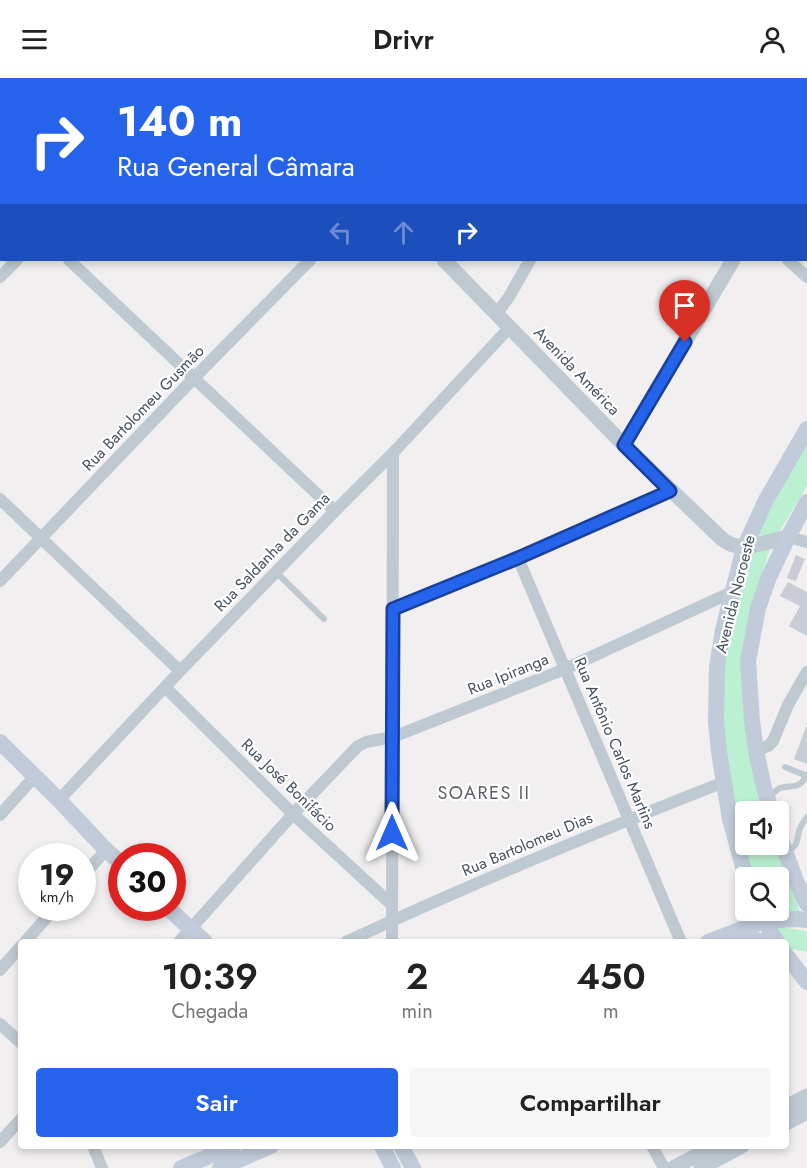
<!DOCTYPE html>
<html lang="pt">
<head>
<meta charset="utf-8">
<style>
  :root { --surface:#fff; --page:#f6f6f6; --text:#222; --muted:#767676; --accent:#2563eb }
  body { margin:0; font-family:Jost,sans-serif; background:var(--page); color:var(--text); height:100vh; display:flex; flex-direction:column; font-size:22px; white-space:nowrap }
  * { box-sizing:border-box; margin:0 }
  p { font-size:20px; color:var(--muted) }
  .icon { flex:none; width:33px; height:33px; fill:none; stroke:currentColor; stroke-width:2; stroke-linecap:round; stroke-linejoin:round }
  .map { position:relative; flex:1; overflow:hidden }
  .panel { position:absolute; left:18px; top:861px; width:771px; height:210px; display:flex; flex-direction:column; background:var(--surface); border-radius:6px; box-shadow:0 3px 9px #0003 }
  .panel>* { flex:none }
  .banner { position:absolute; left:0px; top:0px; width:807px; height:183px; box-shadow:0 3px 9px #0003; background:#2563eb; color:#fff; overflow:hidden }
  .buttons { position:absolute; left:735px; top:723px; display:grid; gap:12px }
  .buttons a { display:grid; place-items:center; width:54px; height:54px; border-radius:6px; background:var(--surface); box-shadow:0 3px 9px #0003; font-size:30px }
  .speed { position:absolute; left:18px; top:765px; display:flex; gap:12px; font-size:30px; font-weight:700; text-align:center }
  .speed>* { display:grid; place-content:center; width:78px; height:78px; border-radius:50%; background:var(--surface); box-shadow:0 3px 9px #0003; line-height:1 }
  .speed small { font-size:15px; font-weight:400 }
  .speed .limit { border:9px solid #d22; background:#fff; color:#111 }
  .pin { position:absolute; display:grid; place-items:center; width:51px; height:51px; color:#fff; margin:-62px -26px; border-radius:50% 50% 50% 0; rotate:-45deg; box-shadow:0 0 6px #0007 }
  .pin .icon { rotate:45deg }
  .me { position:absolute; width:66px; margin:-33px; rotate:0deg; stroke-linejoin:round; filter:drop-shadow(0 0 4px #0008) }
  .turn { display:flex; align-items:center; gap:21px; height:126px; padding:0 18px; font-size:27px }
  .turn .icon { width:78px; height:78px; stroke-width:2.5 }
  .turn b { display:block; font-size:42px; line-height:51px }
  .lanes { display:flex; align-items:center; height:57px; padding:0 18px; background:#0003; justify-content:center; gap:30px; direction:ltr }
  .lanes .off { opacity:.35 }
  .eta { display:flex; justify-content:space-evenly; align-items:center; height:102px; text-align:center }
  .eta b { font-size:36px; font-weight:600; line-height:42px }
  .action { display:flex; gap:12px; margin-top:auto; padding:12px 18px }
  .action a { flex:1; height:69px; border-radius:6px; background:var(--accent); color:#fff; font-size:24px; font-weight:600; line-height:69px; text-align:center }
  .action a+a { background:var(--page); color:var(--text) }
  header { display:flex; justify-content:space-between; align-items:center; height:78px; padding:0 18px; background:var(--surface); font-size:27px; font-weight:600 }
  .map>svg:first-child { display:block }
</style>
</head>
<body>
<header><svg class="icon" aria-label="menu" viewBox="0 0 24 24"><path d="M4 6h16M4 12h16M4 18h16"/></svg>Drivr<svg class="icon" aria-label="person" viewBox="0 0 24 24"><circle cx="12" cy="8" r="4"/><path d="M4 21q1-7 8-7t8 7"/></svg></header>
<div class="map">
<svg width="807" height="1090" viewBox="0 0 807 1090">
  <rect width="100%" height="100%" fill="#f1efef"/>
  <path fill="#bbf1d2" d="M807 362V408L778 456 767 479 753 531 764 733 746 734V766L776 767 797 823 800 836 769 840 765 833 778 832V800H752L733 736 723 647 724 592 738 514 753 471 762 447Z
    M771 848 807 853V874L786 870V864H781Z"/>
  <path fill="#cacdd5" d="M796 477 805 481 796 503 787 500Z
    M788 504 807 514V558L789 548 800 528 780 518Z
    M806 649H807V686L794 681Z"/>
  <g fill="none" stroke-linecap="round" stroke-linejoin="round">
    <path stroke="#bfc9d1" stroke-width="6" d="M276 494 324 541
      M785 689 807 698
      M768 720C772 717 776 712 780 710 793 706 798 713 807 697
      M786 774C799 767 796 765 799 753 800 748 804 743 807 739"/>
    <path stroke="#bfc9d1" stroke-width="12" d="M571 0 574 2
      M189 2 190 0
      M397 2V0
      M634 2 635 0
      M0 115 2 116
      M69 182 335 433
      M788 182 807 199
      M0 199 17 182
      M497 235 509 219 530 182
      M0 421 180 593
      M788 459 807 464
      M518 480 681 864
      M0 503 194 300 310 182
      M393 531 518 480 670 413
      M165 609 293 736 391 826
      M756 673 768 668 773 663 788 627 807 594
      M59 722 180 593 335 433 393 375 510 249
      M0 737 35 698
      M82 799 106 772
      M25 864 55 830
      M179 864 293 736 358 668 366 664 393 659 565 591 732 514
      M346 864C470 806 597 754 724 704
      M392 864 393 375
      M0 892 21 868
      M0 946 21 965
      M0 1064 21 1041
      M93 1068 102 1090
      M652 1068 664 1090"/>
    <path stroke="#bfc9d1" stroke-width="15" d="M273 0 274 2
      M806 56 807 53
      M444 182 624 367 722 461 730 466 744 470 788 459
      M624 367 733 182
      M786 1029 807 1018
      M786 1045 807 1034
      M673 1090 714 1068
      M701 1090 742 1068"/>
    <path stroke="#c1cbd9" stroke-width="16" d="M0 664 59 722 106 772 122 786
      M772 734 764 710 756 673 752 643 748 583 758 530 769 499 788 459 807 424
      M778 754 796 803 807 826
      M746 800 730 741 719 674 716 643 717 589 723 552 744 470 766 422 807 351
      M168 830 205 864
      M757 832 777 864
      M708 864 763 843 798 841 807 842
      M745 864 755 861 762 864
      M786 877 807 904
      M382 1068 393 1090
      M401 1068 413 1090
      M181 1090 233 1068
      M220 1090 271 1068"/>
  </g>
  <g fill="none" stroke-linecap="round" stroke-linejoin="round">
    <defs>
      <path id="route" d="M392 755 393 531 518 480 670 413 624 367 685 264"/>
    </defs>
    <use href="#route" stroke="#184099" stroke-width="15"/>
    <use href="#route" stroke="#2563eb" stroke-width="10"/>
  </g>
  <g text-anchor="middle" dominant-baseline="central" stroke-width="4.5" stroke-linejoin="round" paint-order="stroke">
    <g font-size="16" fill="#46515d" stroke="#fff">
      <text transform="translate(577 293) rotate(46)">Avenida América</text>
      <text transform="translate(143 330) rotate(-46)">Rua Bartolomeu Gusmão</text>
      <text transform="translate(272 474) rotate(-46)">Rua Saldanha da Gama</text>
      <text transform="translate(735 516) rotate(-76)">Avenida Noroeste</text>
      <text transform="translate(508 596) rotate(-22)">Rua Ipiranga</text>
      <text transform="translate(615 665) rotate(67)">Rua Antônio Carlos Martins</text>
      <text transform="translate(289 707) rotate(44)">Rua José Bonifácio</text>
      <text transform="translate(527 766) rotate(-23)">Rua Bartolomeu Dias</text>
    </g>
    <g font-size="18" letter-spacing="1.5" fill="#5b5f64" stroke="#fff">
      <text x="484" y="715">SOARES II</text>
    </g>
  </g>
</svg>
<div class="buttons">
<a><svg class="icon" aria-label="sound" viewBox="0 0 24 24"><path d="M4 9h4l5-4v14l-5-4H4zM17 9q2 3 0 6"/></svg></a>
<a><svg class="icon" aria-label="search" viewBox="0 0 24 24"><circle cx="10" cy="10" r="6"/><path d="M15 15l6 6"/></svg></a>
</div>
<div class="speed"><div>19<small>km/h</small></div><div class="limit">30</div></div>
<div class="pin" style="left:685px;top:264px;background:#d93025"><svg class="icon" aria-label="arrive" viewBox="0 0 24 24"><path d="M6 21V4h12l-3 4 3 4H6"/></svg></div>
<svg class="me" style="left:392px;top:755px" viewBox="-20 -20 40 40"><path d="M0-17L14 15 0 8-14 15z" fill="#2563eb" stroke="#fff" stroke-width="4"/></svg>
<div class="banner">
<div class="turn"><svg class="icon" aria-label="right" viewBox="0 0 24 24"><path d="M7 20v-9h11M14 6l5 5-5 5"/></svg><div><b>140 m</b>Rua General Câmara</div></div>
<div class="lanes"><svg class="icon off" aria-label="left" viewBox="0 0 24 24"><path d="M17 20v-9H6M10 6l-5 5 5 5"/></svg><svg class="icon off" aria-label="ahead" viewBox="0 0 24 24"><path d="M12 20V5M6 11l6-6 6 6"/></svg><svg class="icon" aria-label="right" viewBox="0 0 24 24"><path d="M7 20v-9h11M14 6l5 5-5 5"/></svg></div>
</div>
<section class="panel">
<div class="eta">
<div><b>10:39</b><p>Chegada</p></div>
<div><b>2</b><p>min</p></div>
<div><b>450</b><p>m</p></div>
</div>
<div class="action"><a>Sair</a><a>Compartilhar</a></div>
</section>
</div>
</body>
</html>
